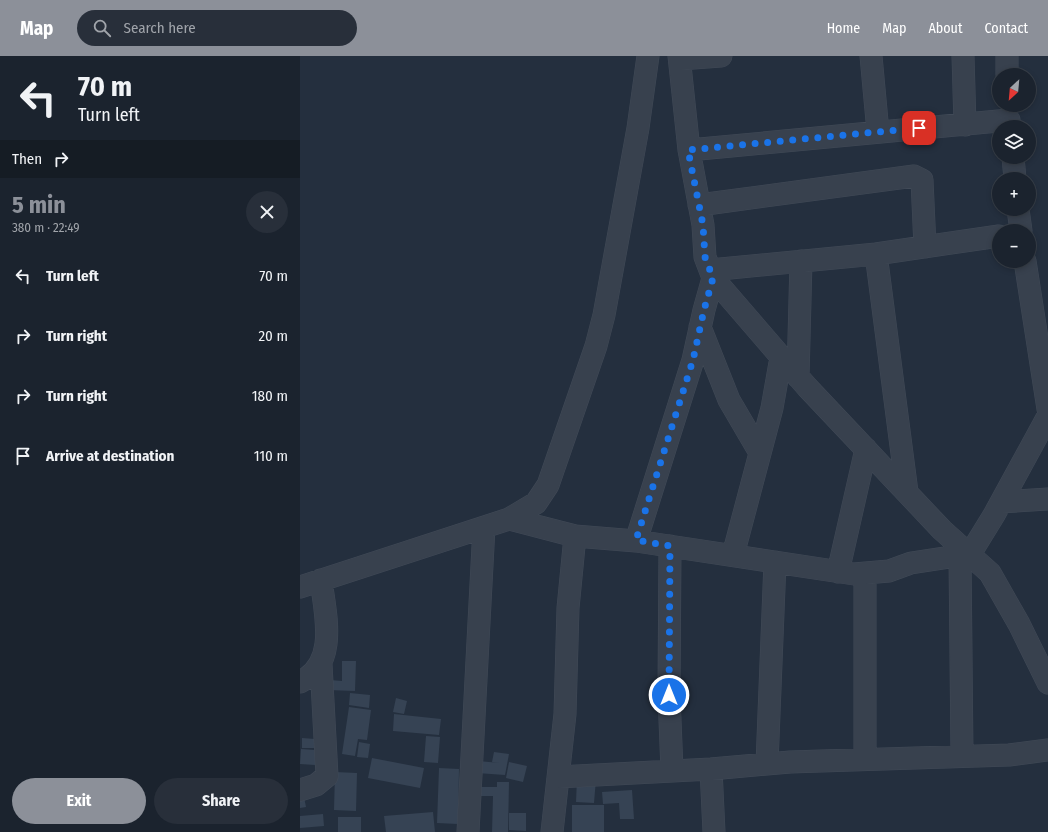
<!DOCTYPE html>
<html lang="en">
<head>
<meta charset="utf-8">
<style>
  :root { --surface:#1b232e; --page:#282f3a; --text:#f1f3f6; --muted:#a0a4aa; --line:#39404a; --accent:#8c9099 }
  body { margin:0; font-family:"Fira Sans Condensed",sans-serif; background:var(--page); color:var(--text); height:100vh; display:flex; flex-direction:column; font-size:15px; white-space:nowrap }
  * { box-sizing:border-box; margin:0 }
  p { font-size:13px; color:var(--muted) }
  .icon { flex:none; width:22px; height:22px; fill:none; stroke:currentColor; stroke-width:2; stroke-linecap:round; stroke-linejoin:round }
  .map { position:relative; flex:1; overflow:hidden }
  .drawer { display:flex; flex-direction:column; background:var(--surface); width:300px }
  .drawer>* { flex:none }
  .guide { background:#1b232e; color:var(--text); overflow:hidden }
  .needle { width:26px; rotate:206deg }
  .fabs { position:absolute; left:692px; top:12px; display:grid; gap:8px }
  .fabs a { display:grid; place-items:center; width:44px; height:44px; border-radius:50%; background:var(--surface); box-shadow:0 2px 6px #0003,0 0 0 1px var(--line); font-size:20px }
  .pin { position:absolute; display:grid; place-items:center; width:34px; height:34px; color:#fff; margin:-17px; border-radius:8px; box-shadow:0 2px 6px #0006 }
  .me { position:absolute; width:44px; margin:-22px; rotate:0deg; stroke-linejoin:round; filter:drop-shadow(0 0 3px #0008) }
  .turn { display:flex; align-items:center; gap:14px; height:84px; padding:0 12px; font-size:18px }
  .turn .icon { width:52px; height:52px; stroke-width:2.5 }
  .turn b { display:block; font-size:28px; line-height:34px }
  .then { display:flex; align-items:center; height:38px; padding:0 12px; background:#0003; gap:8px; font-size:15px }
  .round { display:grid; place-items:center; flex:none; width:42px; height:42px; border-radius:21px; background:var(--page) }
  .headline { display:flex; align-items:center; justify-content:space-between; height:68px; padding:0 12px }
  h1 { font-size:24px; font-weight:700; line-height:30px; color:var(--accent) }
  .primary-button { display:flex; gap:8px; margin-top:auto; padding:8px 12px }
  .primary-button a { flex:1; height:46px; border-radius:24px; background:var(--accent); color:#fff; font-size:16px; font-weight:700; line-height:46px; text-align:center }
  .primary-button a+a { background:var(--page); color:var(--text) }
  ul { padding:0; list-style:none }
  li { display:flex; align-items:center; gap:12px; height:60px; padding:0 12px }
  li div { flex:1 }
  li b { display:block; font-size:15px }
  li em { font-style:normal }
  header { display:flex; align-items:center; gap:24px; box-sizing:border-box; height:56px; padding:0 20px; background:var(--accent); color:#fff }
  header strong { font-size:19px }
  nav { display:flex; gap:22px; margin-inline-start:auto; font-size:14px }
  .search { width:280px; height:36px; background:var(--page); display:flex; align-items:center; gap:10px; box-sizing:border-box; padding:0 14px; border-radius:22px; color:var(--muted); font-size:15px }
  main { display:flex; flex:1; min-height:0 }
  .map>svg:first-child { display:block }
</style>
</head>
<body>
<header>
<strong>Map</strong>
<div class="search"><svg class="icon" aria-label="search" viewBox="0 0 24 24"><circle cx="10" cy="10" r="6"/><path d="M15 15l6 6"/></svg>Search here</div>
<nav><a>Home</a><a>Map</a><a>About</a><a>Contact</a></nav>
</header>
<main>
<section class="drawer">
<div class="guide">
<div class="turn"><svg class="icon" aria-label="left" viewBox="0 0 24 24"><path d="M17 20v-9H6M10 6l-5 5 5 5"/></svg><div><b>70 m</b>Turn left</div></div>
<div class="then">Then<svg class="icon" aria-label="right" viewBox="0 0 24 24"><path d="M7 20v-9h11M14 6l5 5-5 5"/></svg></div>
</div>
<div class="headline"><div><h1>5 min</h1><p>380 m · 22:49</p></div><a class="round"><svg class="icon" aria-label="close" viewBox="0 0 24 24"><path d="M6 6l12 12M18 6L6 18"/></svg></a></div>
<ul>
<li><svg class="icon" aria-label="left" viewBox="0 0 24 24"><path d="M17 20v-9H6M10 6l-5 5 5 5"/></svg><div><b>Turn left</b></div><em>70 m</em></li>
<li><svg class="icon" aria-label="right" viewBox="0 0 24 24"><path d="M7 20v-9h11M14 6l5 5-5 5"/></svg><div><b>Turn right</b></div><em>20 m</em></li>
<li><svg class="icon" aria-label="right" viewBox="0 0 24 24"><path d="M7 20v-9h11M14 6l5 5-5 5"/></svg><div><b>Turn right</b></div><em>180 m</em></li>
<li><svg class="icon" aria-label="arrive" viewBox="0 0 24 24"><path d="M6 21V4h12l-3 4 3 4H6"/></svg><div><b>Arrive at destination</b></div><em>110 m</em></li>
</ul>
<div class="primary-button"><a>Exit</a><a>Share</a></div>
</section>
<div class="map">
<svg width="748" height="776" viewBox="0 0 748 776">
  <rect width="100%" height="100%" fill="#242f3e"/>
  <path fill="#364354" d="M42 605H56L55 635 28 634 30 624 42 625Z
    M50 637 70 639 69 652 49 649Z
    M96 642 107 645 104 658 93 656Z
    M49 651 71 654 67 684 58 683 55 700 42 698Z
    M94 658 141 663 139 679 93 675Z
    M126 680 140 681 138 707 124 706Z
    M2 682 15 683V692H2Z
    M59 686 70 688 68 702 57 701Z
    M1 693 15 694V709L0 708Z
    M194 696 209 698 205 719 177 717 178 705 200 707 192 706Z
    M72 702 124 712 120 732 68 722Z
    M209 706 227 710 223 726 206 722Z
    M139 712 159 713 158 768 137 767Z
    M35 716 57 717 56 755 34 754Z
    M277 722 296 723 294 747 276 746Z
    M197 726H209L208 776H192L193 740H179L180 731H197Z
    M332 734 334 763H320L319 747 303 748 302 736Z
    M4 741 6 751 0 752V742Z
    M272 749H304V776H272Z
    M133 756 135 776H86L84 760Z
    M209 757H226V775L209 774Z
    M23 758 24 770 0 772V760Z
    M38 761H61V776H38Z"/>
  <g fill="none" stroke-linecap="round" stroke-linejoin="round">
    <defs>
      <path id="minor" d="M379 0 389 94 403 169 405 201 413 222 507 331 642 474 690 517 719 568 748 627
        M571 0 578 76
        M663 0 665 69
        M707 0V19
        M380 3 421 0
        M389 94 709 64
        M713 101 715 123
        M399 149 614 120 622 124 625 191
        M718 153 721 175
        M576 198 607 436
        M725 205 748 353
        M410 214 576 198 699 180
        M400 271 429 344 460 397
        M498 321 501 205
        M701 446 748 443
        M209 463 275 480 336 485 554 518 589 515 611 507 670 498
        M336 485 393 304 404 254 413 222
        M370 490 369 639 372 714
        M670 498 694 459 748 360
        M433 499 472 352 481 301
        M660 499 662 700
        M538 516 566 393
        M0 531 209 463 236 447 248 429 296 290 304 259 338 72 348 0
        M0 626C39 608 25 557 21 524
        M565 703V517
        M467 708 475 506
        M411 713 414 776
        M258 721 411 713 490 706 709 699 748 694
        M0 734 16 729 27 720 21 608
        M168 776 184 471
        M252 776 265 658 268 552 275 480"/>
    </defs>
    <use href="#minor" stroke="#414a57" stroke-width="23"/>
    <use href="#minor" stroke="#38414e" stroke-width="22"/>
  </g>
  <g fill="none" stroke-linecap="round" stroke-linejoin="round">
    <path stroke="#1a73e8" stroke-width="7" stroke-dasharray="0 12.6" d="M369 639 370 490 336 484 393 304 404 254 413 222 405 201 403 169 388 94 619 72"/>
  </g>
</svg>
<div class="fabs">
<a><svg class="needle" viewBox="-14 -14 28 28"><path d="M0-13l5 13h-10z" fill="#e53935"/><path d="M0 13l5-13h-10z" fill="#a0a4aa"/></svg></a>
<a><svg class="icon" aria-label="layers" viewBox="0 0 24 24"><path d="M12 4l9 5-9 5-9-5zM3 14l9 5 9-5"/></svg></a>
<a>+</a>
<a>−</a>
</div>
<div class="pin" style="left:619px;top:72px;background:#d93025"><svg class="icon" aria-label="arrive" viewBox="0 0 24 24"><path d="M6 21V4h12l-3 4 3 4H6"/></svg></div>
<svg class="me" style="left:369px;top:639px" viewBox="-20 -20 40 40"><circle r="17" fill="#1a73e8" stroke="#fff" stroke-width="3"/><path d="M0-11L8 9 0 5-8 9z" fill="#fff"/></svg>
</div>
</main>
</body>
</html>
